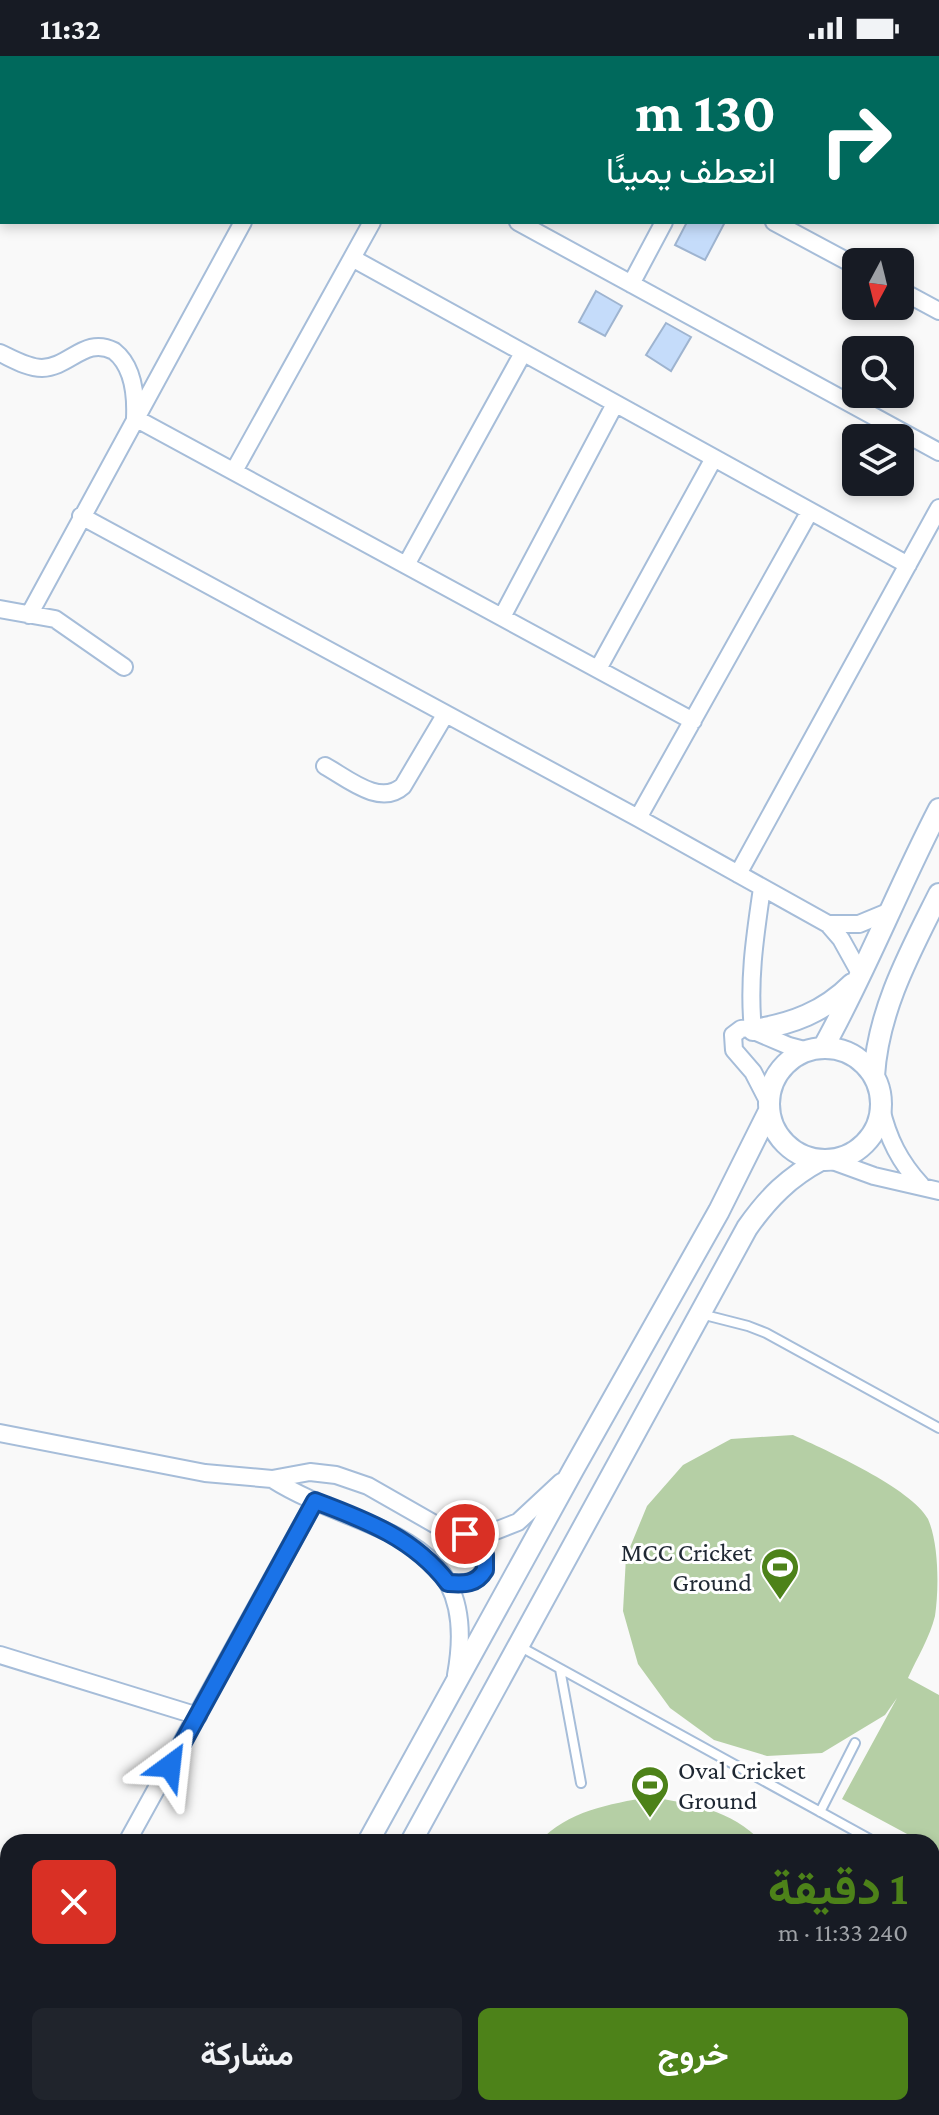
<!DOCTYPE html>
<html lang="ar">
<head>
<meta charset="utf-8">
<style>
  :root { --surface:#171b24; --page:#20242c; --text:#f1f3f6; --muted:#9ea1a6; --accent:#4d8219 }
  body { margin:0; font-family:"Crimson Pro",Vazirmatn,serif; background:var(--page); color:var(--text); direction:rtl; height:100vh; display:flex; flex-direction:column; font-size:30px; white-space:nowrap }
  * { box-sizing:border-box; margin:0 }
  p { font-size:26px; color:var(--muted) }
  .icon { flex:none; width:44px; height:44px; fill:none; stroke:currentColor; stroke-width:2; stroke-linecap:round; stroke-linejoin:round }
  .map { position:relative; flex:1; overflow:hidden; direction:ltr }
  .drawer { position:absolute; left:0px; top:1778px; width:940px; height:282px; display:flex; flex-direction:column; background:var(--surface); border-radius:24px 24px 0 0; box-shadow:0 4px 12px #0003; direction:rtl }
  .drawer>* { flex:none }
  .hud { position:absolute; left:0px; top:0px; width:940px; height:168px; box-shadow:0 4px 12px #0003; direction:rtl; background:#00695c; color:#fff; overflow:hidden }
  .needle { width:52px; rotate:187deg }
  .controls { position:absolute; left:842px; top:192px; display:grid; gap:16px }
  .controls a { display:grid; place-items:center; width:72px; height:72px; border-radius:12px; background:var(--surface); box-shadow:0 4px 12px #0003; font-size:40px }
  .pin { position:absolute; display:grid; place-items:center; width:68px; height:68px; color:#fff; margin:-34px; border:4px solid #fff; border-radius:50%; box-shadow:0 2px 8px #0007 }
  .me { position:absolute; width:88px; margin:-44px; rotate:30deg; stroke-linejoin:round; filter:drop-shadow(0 0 6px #0008) }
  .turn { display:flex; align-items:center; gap:28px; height:168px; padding:0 32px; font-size:36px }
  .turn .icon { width:104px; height:104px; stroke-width:2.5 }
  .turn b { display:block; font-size:56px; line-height:68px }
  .round { display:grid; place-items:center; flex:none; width:84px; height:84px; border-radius:12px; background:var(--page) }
  .overview { display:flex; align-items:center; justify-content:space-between; height:136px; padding:0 32px }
  h1 { font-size:48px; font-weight:700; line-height:60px; color:var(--accent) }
  .action { display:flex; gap:16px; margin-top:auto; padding:16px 32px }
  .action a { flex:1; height:92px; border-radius:12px; background:var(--accent); color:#fff; font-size:32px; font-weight:700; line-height:92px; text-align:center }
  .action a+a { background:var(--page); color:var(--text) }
  .status { display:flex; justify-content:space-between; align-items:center; height:56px; padding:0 40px; background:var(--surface); direction:ltr }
  .status svg { height:22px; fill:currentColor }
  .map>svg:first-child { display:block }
</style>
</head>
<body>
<div class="status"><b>11:32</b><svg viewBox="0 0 49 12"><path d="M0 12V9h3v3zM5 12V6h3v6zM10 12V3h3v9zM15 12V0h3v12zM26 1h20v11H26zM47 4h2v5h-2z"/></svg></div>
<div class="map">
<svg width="939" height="2059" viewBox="0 0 939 2059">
  <rect width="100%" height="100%" fill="#f9f9f9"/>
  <path fill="#b5cfa5" d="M793 1379C826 1394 911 1432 928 1463 939 1488 939 1533 935 1560 930 1581 917 1602 908 1622L939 1639V1795L932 1792V1786H922L842 1743 897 1642 885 1659 822 1697 767 1700 714 1684 670 1652 638 1608 623 1555 626 1501 647 1450 683 1409 731 1383Z
    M649 1741C690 1747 732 1754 762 1786H539C567 1755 610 1748 649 1741Z
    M939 2004V2059H898L900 2052H932V2012Z
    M580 2052H717L700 2059H604Z"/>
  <path fill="#c5dcfa" stroke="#9eb4d0" stroke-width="2" d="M687 166H725L705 204 675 189Z
    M596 235 622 250 605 280 579 266Z
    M666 267 691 281 671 315 646 299Z"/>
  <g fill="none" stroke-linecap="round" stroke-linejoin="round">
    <defs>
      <path id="service" d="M701 1258 748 1270 766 1277 939 1372
        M519 1590 875 1786
        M560 1613 581 1727
        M820 1756 855 1687
        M932 1817 939 1821
        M932 1843 939 1832
        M932 1858 939 1862
        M504 2052 517 2059
        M809 2059 813 2052"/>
      <path id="minor" d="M470 0 474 2
        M726 0 729 2
        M155 2 156 0
        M334 2 335 0
        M0 35 2 36
        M938 116 939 117
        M518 166 939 396
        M774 166 856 210
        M352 202 908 509
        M631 228 664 166
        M900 234 939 255
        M0 297C13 303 28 312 42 312 70 311 85 280 114 295 133 310 136 339 135 362L693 665
        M234 415 372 166
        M81 460 638 762 828 868 841 883 861 919
        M406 509 523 297
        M0 553 55 563 124 611
        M29 559 243 166
        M502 561 615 348
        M598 613 714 402
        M325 710C347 722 380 751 403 730L445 659
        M638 762 810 455
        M738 818 939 452
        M828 868H859L888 856
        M753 974C748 925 755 880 762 832
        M769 1047 753 1016 734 994 733 979 741 973 747 972 789 990 808 995
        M881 1052C888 1083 900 1106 921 1129
        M830 1104 874 1120 939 1135
        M0 1377 205 1417 272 1423 310 1416 336 1419 368 1430 445 1474 465 1478 490 1477 518 1466 561 1426
        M272 1423C362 1480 483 1471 456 1619
        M448 1527C490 1530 490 1511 474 1479
        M0 1599 198 1660
        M127 1786 315 1445
        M0 1847 8 1849"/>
      <path id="tertiary" d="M753 974C792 968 824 956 852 928
        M823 992C866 915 898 832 939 753
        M769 1048a56 56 0 1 1 112 0a56 56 0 1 1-112 0Z
        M874 1020C878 954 910 896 939 838
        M368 1786 573 1414 719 1155 769 1055
        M411 1786 747 1172C768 1142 789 1121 821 1104
        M209 2059 213 2052
        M260 2059 264 2052"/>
    </defs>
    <use href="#service" stroke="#a6bdd9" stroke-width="12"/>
    <use href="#minor" stroke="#a6bdd9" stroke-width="20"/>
    <use href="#tertiary" stroke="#a6bdd9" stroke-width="24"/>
    <path stroke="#92969c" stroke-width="3" stroke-dasharray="6 4" stroke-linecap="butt" d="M369 2059 371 2052"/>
    <use href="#service" stroke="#fff" stroke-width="8"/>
    <use href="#minor" stroke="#fff" stroke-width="16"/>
    <use href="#tertiary" stroke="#fff" stroke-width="20"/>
  </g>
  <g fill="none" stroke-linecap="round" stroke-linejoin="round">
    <defs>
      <path id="route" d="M170 1710 315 1445C366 1464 415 1483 448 1527 464 1528 476 1529 485 1514V1499L474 1479 465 1478"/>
    </defs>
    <use href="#route" stroke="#114b97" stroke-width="20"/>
    <use href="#route" stroke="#1a73e8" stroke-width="14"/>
  </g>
  <defs>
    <symbol id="stadium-pin" viewBox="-11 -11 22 30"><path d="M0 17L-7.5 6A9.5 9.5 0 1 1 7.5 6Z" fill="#4d8219" stroke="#fff"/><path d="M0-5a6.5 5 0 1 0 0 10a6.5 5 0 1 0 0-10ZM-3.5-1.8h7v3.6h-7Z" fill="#fff"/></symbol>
  </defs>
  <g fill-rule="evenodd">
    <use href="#stadium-pin" x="758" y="1489" width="44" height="60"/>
    <use href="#stadium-pin" x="628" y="1707" width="44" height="60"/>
  </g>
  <g text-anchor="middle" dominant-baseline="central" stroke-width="6" stroke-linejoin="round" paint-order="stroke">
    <g font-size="26" fill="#1f2833" stroke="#fff" text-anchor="end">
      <text x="752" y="1496">MCC Cricket<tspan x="752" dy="30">Ground</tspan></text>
      <text x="678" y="1714" text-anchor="start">Oval Cricket<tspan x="678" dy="30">Ground</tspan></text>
    </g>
  </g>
</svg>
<div class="controls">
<a><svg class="needle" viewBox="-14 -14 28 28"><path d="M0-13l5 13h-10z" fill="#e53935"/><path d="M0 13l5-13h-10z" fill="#9ea1a6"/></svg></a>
<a><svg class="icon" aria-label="search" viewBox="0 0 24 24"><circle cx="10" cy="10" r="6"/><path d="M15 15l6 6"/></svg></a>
<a><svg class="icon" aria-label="layers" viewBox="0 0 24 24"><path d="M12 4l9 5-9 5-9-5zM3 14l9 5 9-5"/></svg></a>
</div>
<div class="pin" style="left:465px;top:1478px;background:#d93025"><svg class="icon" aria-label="arrive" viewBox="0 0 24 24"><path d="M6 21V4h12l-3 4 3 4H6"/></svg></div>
<svg class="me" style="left:170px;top:1710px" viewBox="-20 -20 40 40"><path d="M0-17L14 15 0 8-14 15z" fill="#1a73e8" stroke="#fff" stroke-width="4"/></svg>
<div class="hud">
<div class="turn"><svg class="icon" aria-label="right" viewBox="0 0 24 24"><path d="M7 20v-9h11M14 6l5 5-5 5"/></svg><div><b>130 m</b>انعطف يمينًا</div></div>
</div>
<section class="drawer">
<div class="overview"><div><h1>1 دقيقة</h1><p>240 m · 11:33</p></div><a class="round" style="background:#d93025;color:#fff"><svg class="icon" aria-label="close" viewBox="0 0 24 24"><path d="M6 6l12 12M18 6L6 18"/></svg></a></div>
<div class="action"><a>خروج</a><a>مشاركة</a></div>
</section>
</div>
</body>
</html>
